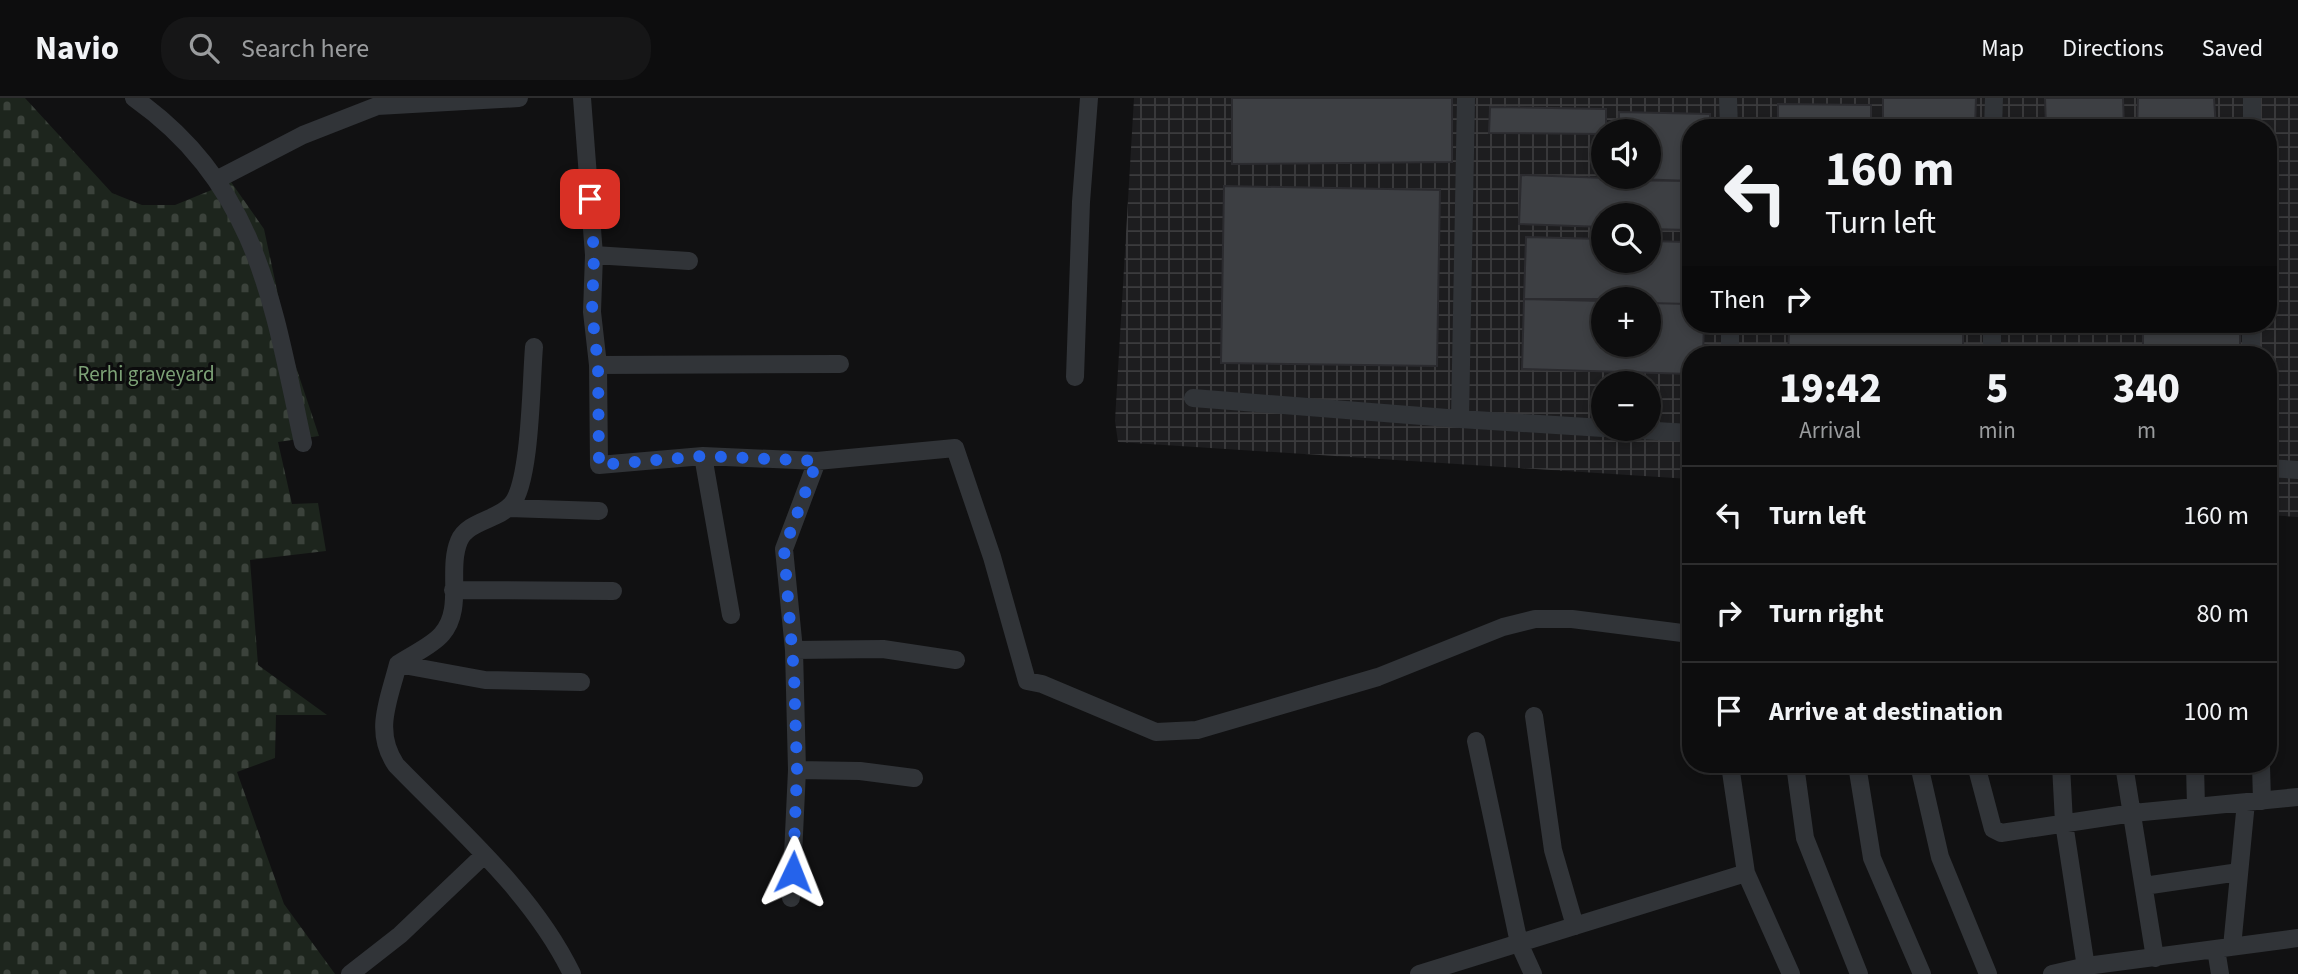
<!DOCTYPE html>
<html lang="en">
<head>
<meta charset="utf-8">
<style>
  :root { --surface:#0d0d0e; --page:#161617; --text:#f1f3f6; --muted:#9a9c9e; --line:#2d2d2e }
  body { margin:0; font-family:"Source Sans 3",sans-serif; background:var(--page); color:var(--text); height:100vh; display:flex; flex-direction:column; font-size:26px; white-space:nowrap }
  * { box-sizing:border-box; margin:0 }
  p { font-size:23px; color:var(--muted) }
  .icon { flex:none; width:38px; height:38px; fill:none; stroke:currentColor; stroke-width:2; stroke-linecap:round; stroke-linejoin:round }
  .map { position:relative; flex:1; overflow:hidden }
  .panel { position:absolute; left:1682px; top:248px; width:595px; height:427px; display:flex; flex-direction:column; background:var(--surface); border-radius:28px; box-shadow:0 4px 10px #0003,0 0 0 2px var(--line) }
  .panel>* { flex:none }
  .guide { position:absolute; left:1682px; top:21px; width:595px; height:214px; border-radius:28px; box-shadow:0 4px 10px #0003,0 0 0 2px var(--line); background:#0d0d0e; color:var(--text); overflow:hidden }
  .fabs { position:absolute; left:1591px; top:21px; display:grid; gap:14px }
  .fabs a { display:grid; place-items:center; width:70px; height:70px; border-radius:50%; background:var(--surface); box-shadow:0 4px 10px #0003,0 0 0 2px var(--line); font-size:35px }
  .pin { position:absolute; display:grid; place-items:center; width:60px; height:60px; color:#fff; margin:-30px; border-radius:14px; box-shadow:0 4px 10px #0006 }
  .me { position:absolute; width:77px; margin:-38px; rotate:2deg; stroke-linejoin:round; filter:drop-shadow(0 0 5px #0008) }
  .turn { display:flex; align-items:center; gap:24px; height:147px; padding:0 28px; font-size:32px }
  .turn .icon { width:91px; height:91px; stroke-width:2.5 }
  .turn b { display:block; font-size:49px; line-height:60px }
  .then { display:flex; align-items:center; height:66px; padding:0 28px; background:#0003; gap:14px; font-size:26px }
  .eta { display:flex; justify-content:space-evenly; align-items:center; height:119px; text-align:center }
  .eta b { font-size:42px; font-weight:800; line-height:49px }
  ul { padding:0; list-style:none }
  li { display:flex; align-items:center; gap:21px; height:98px; padding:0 28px; border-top:2px solid var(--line) }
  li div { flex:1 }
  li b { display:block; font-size:26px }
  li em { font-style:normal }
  header { display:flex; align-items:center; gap:42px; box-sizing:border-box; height:98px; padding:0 35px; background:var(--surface); border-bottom:2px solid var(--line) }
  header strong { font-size:33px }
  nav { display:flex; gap:38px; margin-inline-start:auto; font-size:24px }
  .search { width:490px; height:63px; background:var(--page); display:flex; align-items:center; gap:18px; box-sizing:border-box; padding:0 24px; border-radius:28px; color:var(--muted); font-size:26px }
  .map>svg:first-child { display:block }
</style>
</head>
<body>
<header>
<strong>Navio</strong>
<div class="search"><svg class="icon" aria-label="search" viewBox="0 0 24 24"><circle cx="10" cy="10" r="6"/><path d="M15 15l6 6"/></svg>Search here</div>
<nav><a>Map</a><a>Directions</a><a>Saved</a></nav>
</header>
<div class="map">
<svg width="2298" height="876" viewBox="0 0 2298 876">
  <defs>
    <pattern id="industrial-grid" width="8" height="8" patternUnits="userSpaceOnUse" patternTransform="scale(1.75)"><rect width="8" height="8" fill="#1d1d1f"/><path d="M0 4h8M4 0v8" fill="none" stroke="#3b3b3d"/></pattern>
    <pattern id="cemetery-stones" width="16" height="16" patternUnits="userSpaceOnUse" patternTransform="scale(1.75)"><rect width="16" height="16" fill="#1d251d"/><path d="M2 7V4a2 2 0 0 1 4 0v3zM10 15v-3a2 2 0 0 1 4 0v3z" fill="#3b423b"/></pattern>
  </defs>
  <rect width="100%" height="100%" fill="#111112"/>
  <path fill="url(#industrial-grid)" fill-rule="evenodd" d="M1134 0H2298V419L2268 417V257H1690V381L1118 344 1115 323ZM1690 30H2268V226H1690ZM1603 33H1648V79H1603ZM1603 117H1648V163H1603ZM1603 201H1648V247H1603ZM1603 285H1648V331H1603Z"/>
  <path fill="url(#cemetery-stones)" d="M0 0H25L112 95 142 107H175L231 84 264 131 289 248 319 338 278 344 292 406 318 405 326 453 250 462 258 567 327 617H276L275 660 237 674 284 806 335 876H0Z"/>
  <path fill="#3d3f43" stroke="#2b2b2f" stroke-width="2" d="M1232 0H1452V64L1232 66Z
    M1883 0H1976L1975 30H1883Z
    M2045 0H2123L2124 30H2046Z
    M2138 0H2214L2216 30H2137Z
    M1778 6 1871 7V30H1778Z
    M1490 9 1606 11V33L1603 36 1489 35Z
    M1619 14 1710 16V30H1690V83L1618 82V79H1648V33H1619Z
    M1521 77 1690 83V132L1648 131V117H1603V129L1519 126Z
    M1224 88 1440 92 1437 268 1221 265Z
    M1526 139 1603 141V163H1648V143L1690 144V206L1648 205V201H1524Z
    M1524 201 1603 203V247H1648V205L1690 206V226H1704L1703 257H1690V276L1522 271Z
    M1773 226H1963V257H1788L1789 234 1773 232Z
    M2143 226H2240V257H2143Z"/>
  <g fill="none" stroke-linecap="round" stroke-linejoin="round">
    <path stroke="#313438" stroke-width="18" d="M134 0C258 88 273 206 303 345
      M582 0 594 157 592 214 598 267 599 367 703 358 817 363 955 350 992 459 1027 583 1042 586 1156 634 1197 632 1378 579 1503 529 1535 521H1572L1690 536
      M1466 0 1460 321 1603 330
      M1728 0 1729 30
      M1993 30 1994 0
      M2252 30V0
      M218 81 303 37 377 8 519 0
      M594 157 689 163
      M1730 226V257
      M534 249C531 282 531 386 511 407 498 422 467 423 459 443 447 472 464 511 442 536 432 548 411 557 398 566 389 602 373 633 396 667 458 731 533 795 572 876
      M1992 257V226
      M2251 257V226
      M598 267 840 266
      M1075 279 1081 104 1089 0
      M1193 300 1460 321
      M1622 331 1690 335
      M703 358 731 517
      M2268 370 2298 372
      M509 410 599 413
      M453 492 613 493
      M794 552 883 551 956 562
      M398 566 485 582 581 584
      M1534 618 1553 752 1575 828
      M1476 643 1519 845 1533 876
      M1730 667 1746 775 1791 876
      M1795 667 1805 740 1859 876
      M1857 667 1872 760 1922 876
      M1919 667 1940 759 1988 876
      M1976 667 1993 731 2001 735 2133 715 2298 699
      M2061 667 2064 725 2087 876
      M2124 667 2155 860
      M2195 667 2196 709
      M2261 667 2262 703
      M797 672 860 673 914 680
      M2144 788 2239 774
      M791 800 797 672 794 552 784 451 817 363
      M2232 849 2246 704
      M2216 851 2220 876
      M350 876 400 837 483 758
      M1419 876 1746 775
      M2052 876 2087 868 2298 840"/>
  </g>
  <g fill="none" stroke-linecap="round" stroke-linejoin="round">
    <path stroke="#2563eb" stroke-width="12" stroke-dasharray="0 21.6" d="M590 101 594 157 592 214 598 267 599 367 703 358 817 363 784 451 794 576 797 672 793 774"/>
  </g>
  <g text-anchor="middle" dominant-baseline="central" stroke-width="6" stroke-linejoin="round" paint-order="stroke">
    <g font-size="21" fill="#7ca176" stroke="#0c0c0d">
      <text x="146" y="276">Rerhi graveyard</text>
    </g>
  </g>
</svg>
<div class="fabs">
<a><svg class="icon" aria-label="sound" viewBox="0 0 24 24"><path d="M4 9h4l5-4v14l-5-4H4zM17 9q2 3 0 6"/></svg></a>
<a><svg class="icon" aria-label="search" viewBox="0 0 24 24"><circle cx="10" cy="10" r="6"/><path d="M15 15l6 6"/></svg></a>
<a>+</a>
<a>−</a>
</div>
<div class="pin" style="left:590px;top:101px;background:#d93025"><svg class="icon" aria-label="arrive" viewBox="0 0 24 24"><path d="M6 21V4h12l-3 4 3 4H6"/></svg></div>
<svg class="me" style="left:793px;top:774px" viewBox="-20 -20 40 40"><path d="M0-17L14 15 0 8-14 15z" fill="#2563eb" stroke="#fff" stroke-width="4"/></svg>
<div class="guide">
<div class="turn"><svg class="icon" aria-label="left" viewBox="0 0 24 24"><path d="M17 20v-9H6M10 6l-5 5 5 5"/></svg><div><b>160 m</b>Turn left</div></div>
<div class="then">Then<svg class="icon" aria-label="right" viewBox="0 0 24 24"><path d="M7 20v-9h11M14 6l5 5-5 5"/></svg></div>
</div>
<section class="panel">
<div class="eta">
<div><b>19:42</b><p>Arrival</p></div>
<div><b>5</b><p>min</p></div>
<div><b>340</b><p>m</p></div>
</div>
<ul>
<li><svg class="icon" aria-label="left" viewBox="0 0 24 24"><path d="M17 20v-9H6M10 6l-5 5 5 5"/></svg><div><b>Turn left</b></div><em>160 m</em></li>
<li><svg class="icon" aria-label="right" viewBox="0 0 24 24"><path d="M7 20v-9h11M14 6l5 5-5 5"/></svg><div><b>Turn right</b></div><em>80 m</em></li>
<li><svg class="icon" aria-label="arrive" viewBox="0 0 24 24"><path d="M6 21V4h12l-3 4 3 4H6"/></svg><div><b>Arrive at destination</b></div><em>100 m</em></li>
</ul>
</section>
</div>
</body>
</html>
